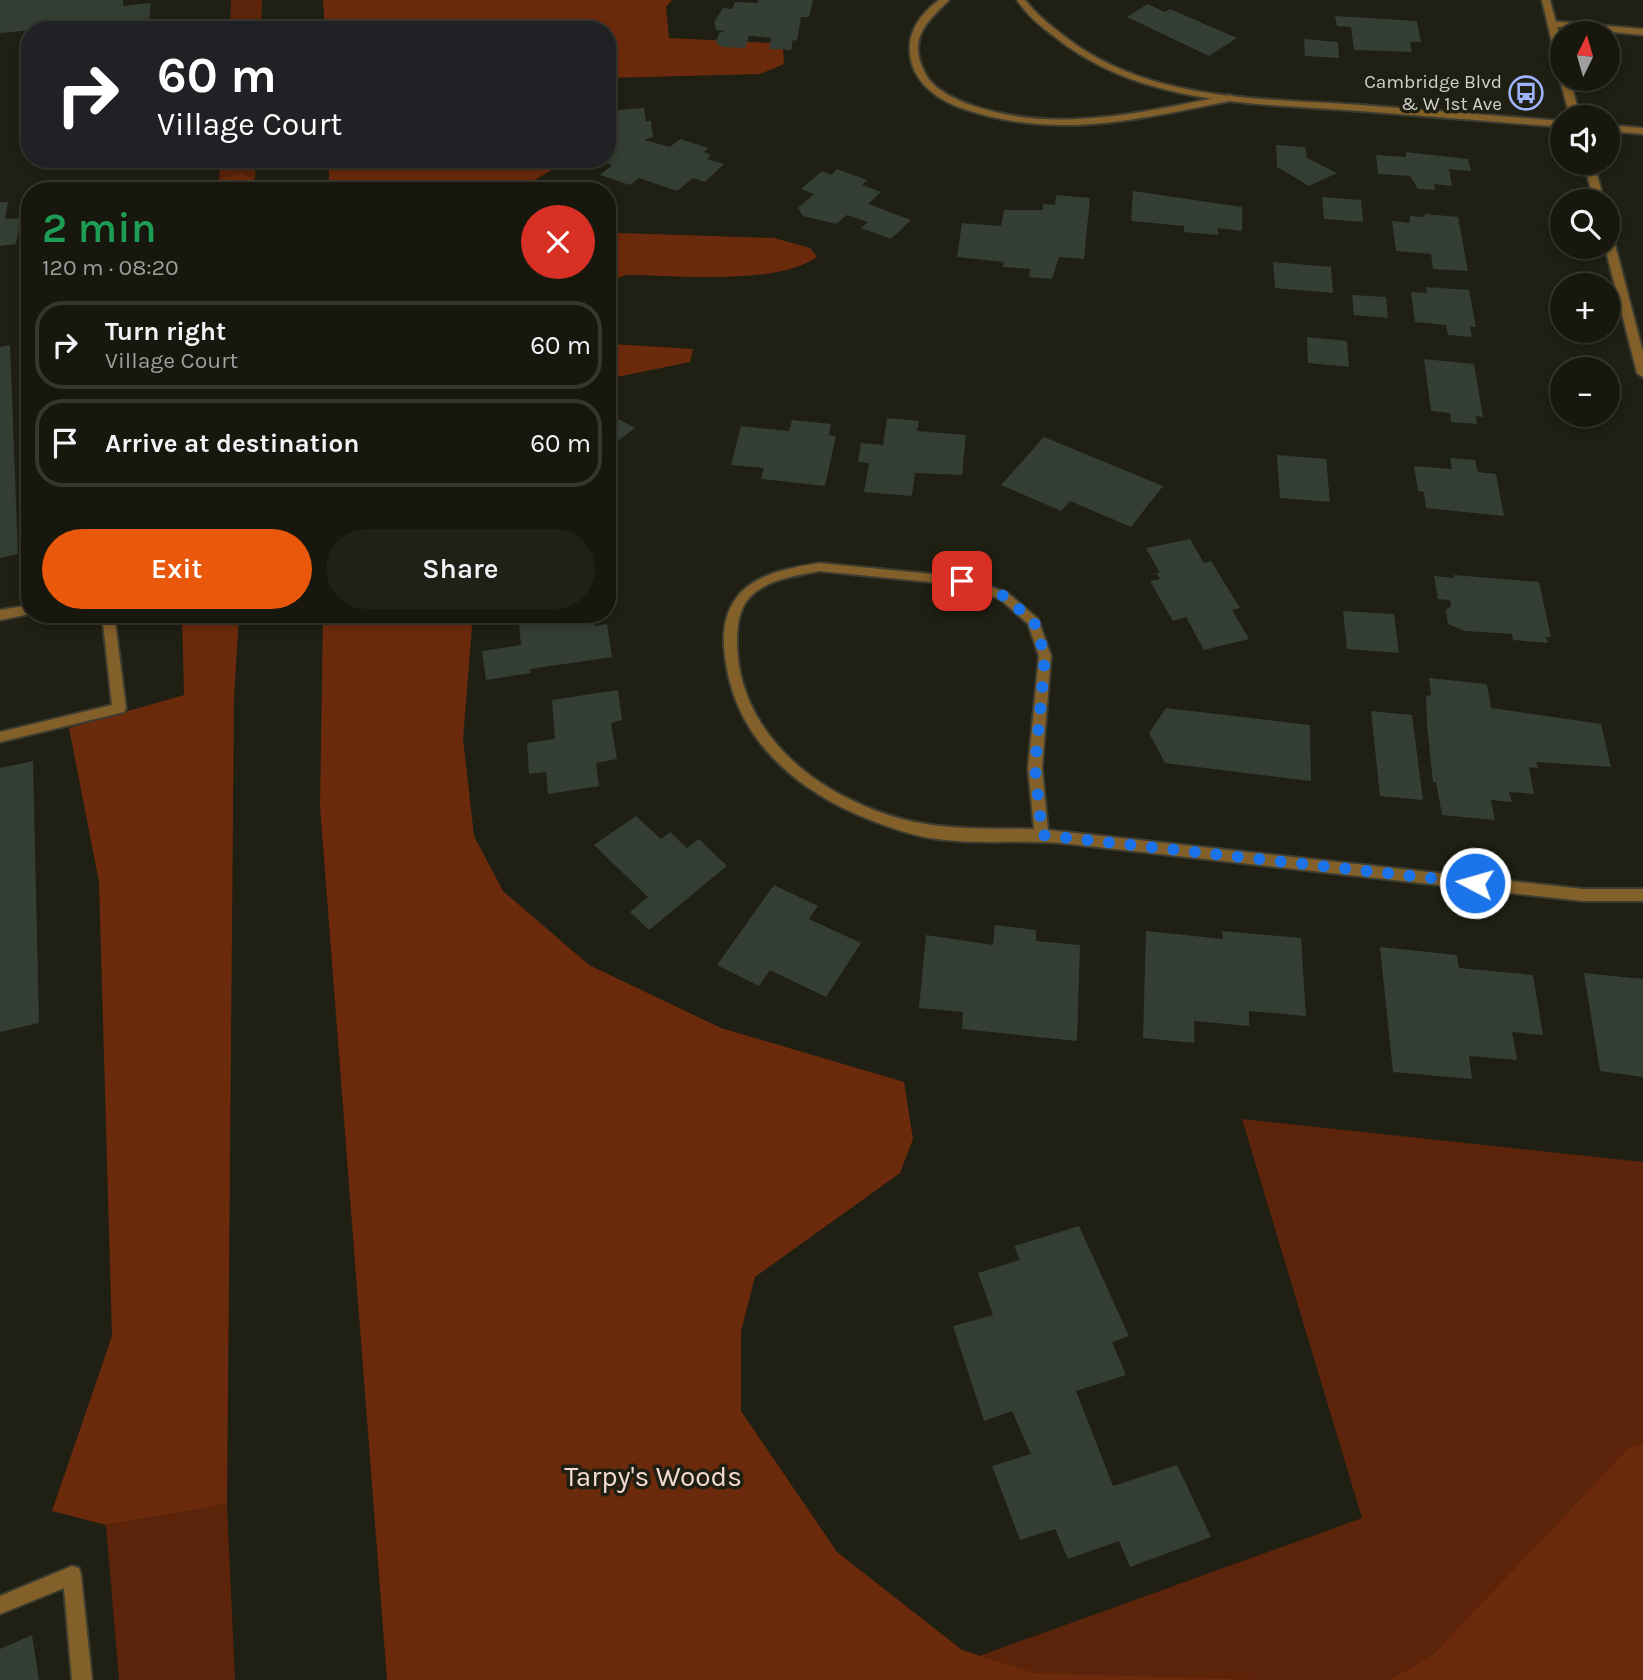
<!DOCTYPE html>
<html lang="en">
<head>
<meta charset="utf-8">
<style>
  :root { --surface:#17170e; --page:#202017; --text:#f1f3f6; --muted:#9e9f9e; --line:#36362e; --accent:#ea580c }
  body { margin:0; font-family:Karla,sans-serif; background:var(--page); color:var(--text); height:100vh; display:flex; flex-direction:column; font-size:26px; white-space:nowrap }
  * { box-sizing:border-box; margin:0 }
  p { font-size:23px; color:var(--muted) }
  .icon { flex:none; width:38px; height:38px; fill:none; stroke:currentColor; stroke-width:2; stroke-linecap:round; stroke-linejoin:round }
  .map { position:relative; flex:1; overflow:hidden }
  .panel { position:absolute; left:21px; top:182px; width:595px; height:441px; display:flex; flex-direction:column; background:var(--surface); border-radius:28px; box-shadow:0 4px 10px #0003,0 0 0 2px var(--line) }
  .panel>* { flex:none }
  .guide { position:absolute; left:21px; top:21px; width:595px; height:147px; border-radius:28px; box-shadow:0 4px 10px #0003,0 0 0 2px var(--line); background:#202124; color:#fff; overflow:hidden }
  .needle { width:46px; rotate:5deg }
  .fabs { position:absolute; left:1550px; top:21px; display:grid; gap:14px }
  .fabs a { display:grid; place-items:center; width:70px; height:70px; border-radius:50%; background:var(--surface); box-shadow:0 4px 10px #0003,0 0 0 2px var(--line); font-size:35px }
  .pin { position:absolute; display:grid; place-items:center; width:60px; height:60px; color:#fff; margin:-30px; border-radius:14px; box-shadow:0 4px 10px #0006 }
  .me { position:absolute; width:77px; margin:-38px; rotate:276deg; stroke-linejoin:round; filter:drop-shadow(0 0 5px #0008) }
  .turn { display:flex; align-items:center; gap:24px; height:147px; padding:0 21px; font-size:32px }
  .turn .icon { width:91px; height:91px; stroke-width:2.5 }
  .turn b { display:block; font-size:49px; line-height:60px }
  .round { display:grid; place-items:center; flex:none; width:74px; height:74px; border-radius:37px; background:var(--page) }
  .headline { display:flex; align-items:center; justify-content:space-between; height:119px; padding:0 21px }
  h1 { font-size:42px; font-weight:600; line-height:52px; color:#1e9e55 }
  .button { display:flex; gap:14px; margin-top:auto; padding:14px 21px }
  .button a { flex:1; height:80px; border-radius:42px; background:var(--accent); color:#fff; font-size:28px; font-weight:600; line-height:80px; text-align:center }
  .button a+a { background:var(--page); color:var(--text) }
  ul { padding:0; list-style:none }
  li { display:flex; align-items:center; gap:21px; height:88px; margin:0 14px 10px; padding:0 7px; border:4px solid var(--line); border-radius:28px }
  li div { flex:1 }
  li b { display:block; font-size:26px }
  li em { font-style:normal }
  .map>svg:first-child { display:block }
</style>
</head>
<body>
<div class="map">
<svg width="1643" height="1680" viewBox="0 0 1643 1680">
  <rect width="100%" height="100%" fill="#1f1f13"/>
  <path fill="#5c240a" d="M231 0H262L261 30H230Z
    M221 159H256L255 180 241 173 219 179Z
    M1242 1119 1643 1162V1680H913L1362 1518Z
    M227 1504 235 1680H119L106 1525Z"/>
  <path fill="#6b2a0b" d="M323 0H672L666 7 669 38 769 43 783 49 784 64 760 74 607 78V30H325Z
    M329 159H564L557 167 516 191H329Z
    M241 173 255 180 256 191H219V179Z
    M619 233 774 238 810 248 817 257C775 286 678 275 626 275L610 281 607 295V237Z
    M607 336 613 344 693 349 690 362 607 379Z
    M182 614H239L234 699 227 1504 106 1525 52 1511 112 1336 99 882 69 728 184 695Z
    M323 614H473L463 739 474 836 503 891 589 965 721 1028 904 1082 913 1139 900 1173 755 1277 741 1331V1411L837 1552 962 1650 1034 1673 1261 1680H387L320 806Z
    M1643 1444V1680H1390L1432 1656 1629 1448Z"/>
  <path fill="#353e34" d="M0 0H123V6L151 3 148 30 44 29 0 33Z
    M758 0H813L809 17H801L797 41 793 40 791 50 769 49 771 38 753 36H749L745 48 722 47 716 43 719 33 725 31 716 30 714 22 723 8 732 9 735 2 758 3Z
    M1148 4 1165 12 1170 9 1237 38 1209 56 1127 17Z
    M1335 16 1417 21 1421 42H1410L1412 52 1354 50 1351 27 1337 26Z
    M1304 39 1338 42 1339 58 1305 56Z
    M644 108 646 121H651L653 137 644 140 670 147 680 139 708 148 704 152 711 155 707 159 724 164 705 182 693 178 677 191 639 178 630 185 600 175 612 165 596 160 607 159V150L611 146 610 138H607V111Z
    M1276 145 1305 147 1307 158 1337 173 1309 186 1277 167Z
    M1406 152 1468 159 1471 171 1449 169 1452 186 1434 184 1435 190 1418 189 1410 176 1378 174 1376 155 1406 157Z
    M837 169 867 180 862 185 881 192 868 204 911 220 891 239 861 228 868 222 847 215 836 224 803 216 798 208 814 194 801 189 822 171 831 175Z
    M1133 191 1242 207V231L1218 228V235L1184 232V226L1131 221Z
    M1056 195 1090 198 1084 259 1059 257 1052 279 1029 277 1030 269 1003 267 1004 262 957 257 962 223 1001 226 1004 210H1043V204L1055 205Z
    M1322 197 1361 200 1363 222 1324 219Z
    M0 202H8L5 219 21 218 16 244 0 246Z
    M1425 214 1458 217 1468 271 1433 269 1431 254 1396 251 1392 221 1410 223V216L1425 217Z
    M1273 262 1331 267 1333 293 1275 288Z
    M1426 287 1469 290 1476 327H1470L1472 337 1448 335 1446 325 1415 322 1411 292 1427 293Z
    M1352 295 1386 297 1388 318 1354 315Z
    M1307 337 1347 341 1349 367 1308 363Z
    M10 345 18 554 0 558V347Z
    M1424 359 1474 364 1483 417 1476 416 1477 424 1451 422 1450 413 1431 411Z
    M607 413 635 428 607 449Z
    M887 418 919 421 917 431 966 435 962 475 915 473 912 496 864 492 869 463 858 462 861 443 883 445Z
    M792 420 831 424 829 435 836 436 825 486 761 479 764 468 731 465 741 426 789 431Z
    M1044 437 1163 486 1131 527 1070 501 1061 511 1001 485Z
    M1277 455 1326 459 1330 502 1280 498Z
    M1450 458 1475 460 1478 472 1496 474 1504 516 1426 508 1424 492 1418 491 1414 466 1452 469Z
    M1190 539 1204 563 1211 561 1240 608 1232 610 1249 639 1204 650 1186 617 1173 621 1150 581 1160 579 1156 573H1160L1146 548Z
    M1454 575 1539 582 1551 637H1546L1548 643 1513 640 1512 634 1465 631 1448 624 1446 610 1451 606 1450 600 1438 599 1434 576 1455 578Z
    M1343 611 1394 614 1399 653 1347 649Z
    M518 614H593L595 626 607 624 612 657 530 669 531 673 486 680 482 651 521 645Z
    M1429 678 1487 684 1491 708 1601 724 1611 767 1536 762 1538 768 1529 767 1534 794 1509 792 1512 802 1491 800 1495 820 1442 815 1436 782H1433L1427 725 1426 696 1431 695Z
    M618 690 622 720 611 723 617 759 596 763 599 786 548 794 546 772 529 774 527 743 555 739 552 700Z
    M1166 708 1310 725 1311 781 1165 763 1149 733Z
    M1371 711 1412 715 1423 800 1380 796Z
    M33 761 39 1023 0 1032V768Z
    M636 816 661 839 670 832 687 848 699 839 727 866 649 930 630 912 648 897 594 845Z
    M774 885 818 906 809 919 861 943 826 997 770 970 759 986 717 965Z
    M995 925 1036 930V941L1080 945 1077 1041 962 1029 963 1012 919 1008 926 935 993 945Z
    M1146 931 1223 939 1222 931 1301 938 1306 1016 1249 1011V1026L1194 1021V1043L1143 1038Z
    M1380 947 1457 955 1459 968 1533 975 1543 1035 1512 1032 1517 1060 1469 1056 1472 1079 1393 1072Z
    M1584 973 1643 979V1077L1600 1071Z
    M1079 1226 1129 1336 1112 1342 1126 1375 1076 1391 1113 1486 1177 1465 1211 1537 1130 1567 1119 1541 1068 1559 1055 1529 1020 1540 992 1466 1031 1454 1012 1411 984 1421 953 1326 993 1315 978 1273 1020 1260 1014 1246Z
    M32 1635 39 1680H0V1649Z"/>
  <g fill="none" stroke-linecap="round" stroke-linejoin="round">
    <defs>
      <path id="service" d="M939 0H949C927 22 907 38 925 73 934 91 958 101 977 107 1061 134 1146 111 1230 95L1235 98 1230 101C1138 119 1059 140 967 110 944 103 919 88 912 64 904 36 918 16 939 0Z
        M1551 21 1643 29V35L1548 26V22Z
        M30 605V614L0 620V610Z
        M102 614H114L126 708 124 712 0 742V732L112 705Z
        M72 1566 79 1568 81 1575 92 1680H72L64 1588 0 1614V1596Z"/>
      <path id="minor" d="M1017 0H1025C1036 14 1050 25 1064 36 1148 102 1260 98 1361 105 1428 110 1495 116 1563 121V127C1495 122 1428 116 1360 111 1255 103 1141 106 1055 37 1040 26 1027 15 1017 0Z
        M1584 163H1594L1604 201H1594Z
        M1608 234 1613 237 1643 352V377L1637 373 1605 247H1608Z
        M819 563 962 577 1008 593 1038 619 1051 656 1042 768 1048 830 1583 889H1643V901H1583C1412 882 1241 863 1070 844 1026 839 981 845 937 839 914 836 890 828 868 819 802 793 743 746 728 674 725 658 722 641 725 625 734 577 779 570 819 563ZM819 571 961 585 1000 599 1028 624 1039 656 1028 768 1034 829C959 828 913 832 843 796 784 765 737 711 737 641 737 626 739 608 750 597 767 579 796 576 819 571Z"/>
      <path id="tertiary" d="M1542 0H1550L1563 49V71L1558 68Z
        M1563 77V79H1570L1580 117H1570L1560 79Z
        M1608 125 1643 128V134L1608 131Z"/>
    </defs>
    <use href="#service" stroke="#3c3c30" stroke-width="4"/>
    <use href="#minor" stroke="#3c3c30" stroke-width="4"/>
    <use href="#tertiary" stroke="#3c3c30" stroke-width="4"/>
    <use href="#service" fill="#83602a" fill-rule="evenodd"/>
    <use href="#minor" fill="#83602a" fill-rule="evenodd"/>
    <use href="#tertiary" fill="#83602a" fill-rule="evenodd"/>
  </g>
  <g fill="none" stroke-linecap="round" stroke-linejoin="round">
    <path stroke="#1a73e8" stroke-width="12" stroke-dasharray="0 21.6" d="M962 581 1004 596 1034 622 1045 656 1035 768 1042 835 1475 883"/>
  </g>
  <defs>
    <symbol id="bus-ring" viewBox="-11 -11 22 22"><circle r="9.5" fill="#1f1f13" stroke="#a0b3fd" stroke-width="1.5"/><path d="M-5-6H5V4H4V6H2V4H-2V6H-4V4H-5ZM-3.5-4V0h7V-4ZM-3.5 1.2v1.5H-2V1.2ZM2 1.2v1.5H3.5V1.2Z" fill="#a0b3fd"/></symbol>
  </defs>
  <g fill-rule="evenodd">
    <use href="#bus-ring" x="1507" y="74" width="38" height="38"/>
  </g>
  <g text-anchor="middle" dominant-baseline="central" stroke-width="7" stroke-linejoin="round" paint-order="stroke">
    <g font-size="19" fill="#d2d2cb" stroke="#1f1f13" text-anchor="end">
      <text x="1502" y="82">Cambridge Blvd<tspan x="1502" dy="22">&amp; W 1st Ave</tspan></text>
    </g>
    <g font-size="28" fill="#f4dad1" stroke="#1f1f13">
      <text x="653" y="1476">Tarpy's Woods</text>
    </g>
  </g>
</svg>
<div class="fabs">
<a><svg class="needle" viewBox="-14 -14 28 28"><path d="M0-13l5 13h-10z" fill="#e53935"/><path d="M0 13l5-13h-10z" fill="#9e9f9e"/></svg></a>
<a><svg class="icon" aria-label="sound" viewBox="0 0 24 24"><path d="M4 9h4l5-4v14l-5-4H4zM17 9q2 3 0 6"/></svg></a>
<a><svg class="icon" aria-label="search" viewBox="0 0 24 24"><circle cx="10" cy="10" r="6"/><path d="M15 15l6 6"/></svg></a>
<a>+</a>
<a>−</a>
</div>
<div class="pin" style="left:962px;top:581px;background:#d93025"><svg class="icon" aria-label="arrive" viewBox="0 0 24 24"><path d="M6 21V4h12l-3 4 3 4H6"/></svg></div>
<svg class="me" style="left:1475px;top:883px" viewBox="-20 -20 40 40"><circle r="17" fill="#1a73e8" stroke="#fff" stroke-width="3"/><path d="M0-11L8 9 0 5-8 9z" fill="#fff"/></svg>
<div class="guide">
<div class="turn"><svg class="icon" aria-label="right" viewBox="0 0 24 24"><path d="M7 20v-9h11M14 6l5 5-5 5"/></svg><div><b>60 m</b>Village Court</div></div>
</div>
<section class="panel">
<div class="headline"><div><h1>2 min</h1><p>120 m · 08:20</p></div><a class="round" style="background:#d93025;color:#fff"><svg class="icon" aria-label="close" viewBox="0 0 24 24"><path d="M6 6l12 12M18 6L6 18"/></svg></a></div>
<ul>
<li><svg class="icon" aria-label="right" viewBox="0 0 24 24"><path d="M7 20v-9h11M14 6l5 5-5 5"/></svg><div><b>Turn right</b><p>Village Court</p></div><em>60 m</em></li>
<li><svg class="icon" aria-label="arrive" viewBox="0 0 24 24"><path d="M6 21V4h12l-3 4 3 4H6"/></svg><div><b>Arrive at destination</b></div><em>60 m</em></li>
</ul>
<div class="button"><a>Exit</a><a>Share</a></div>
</section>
</div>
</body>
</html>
